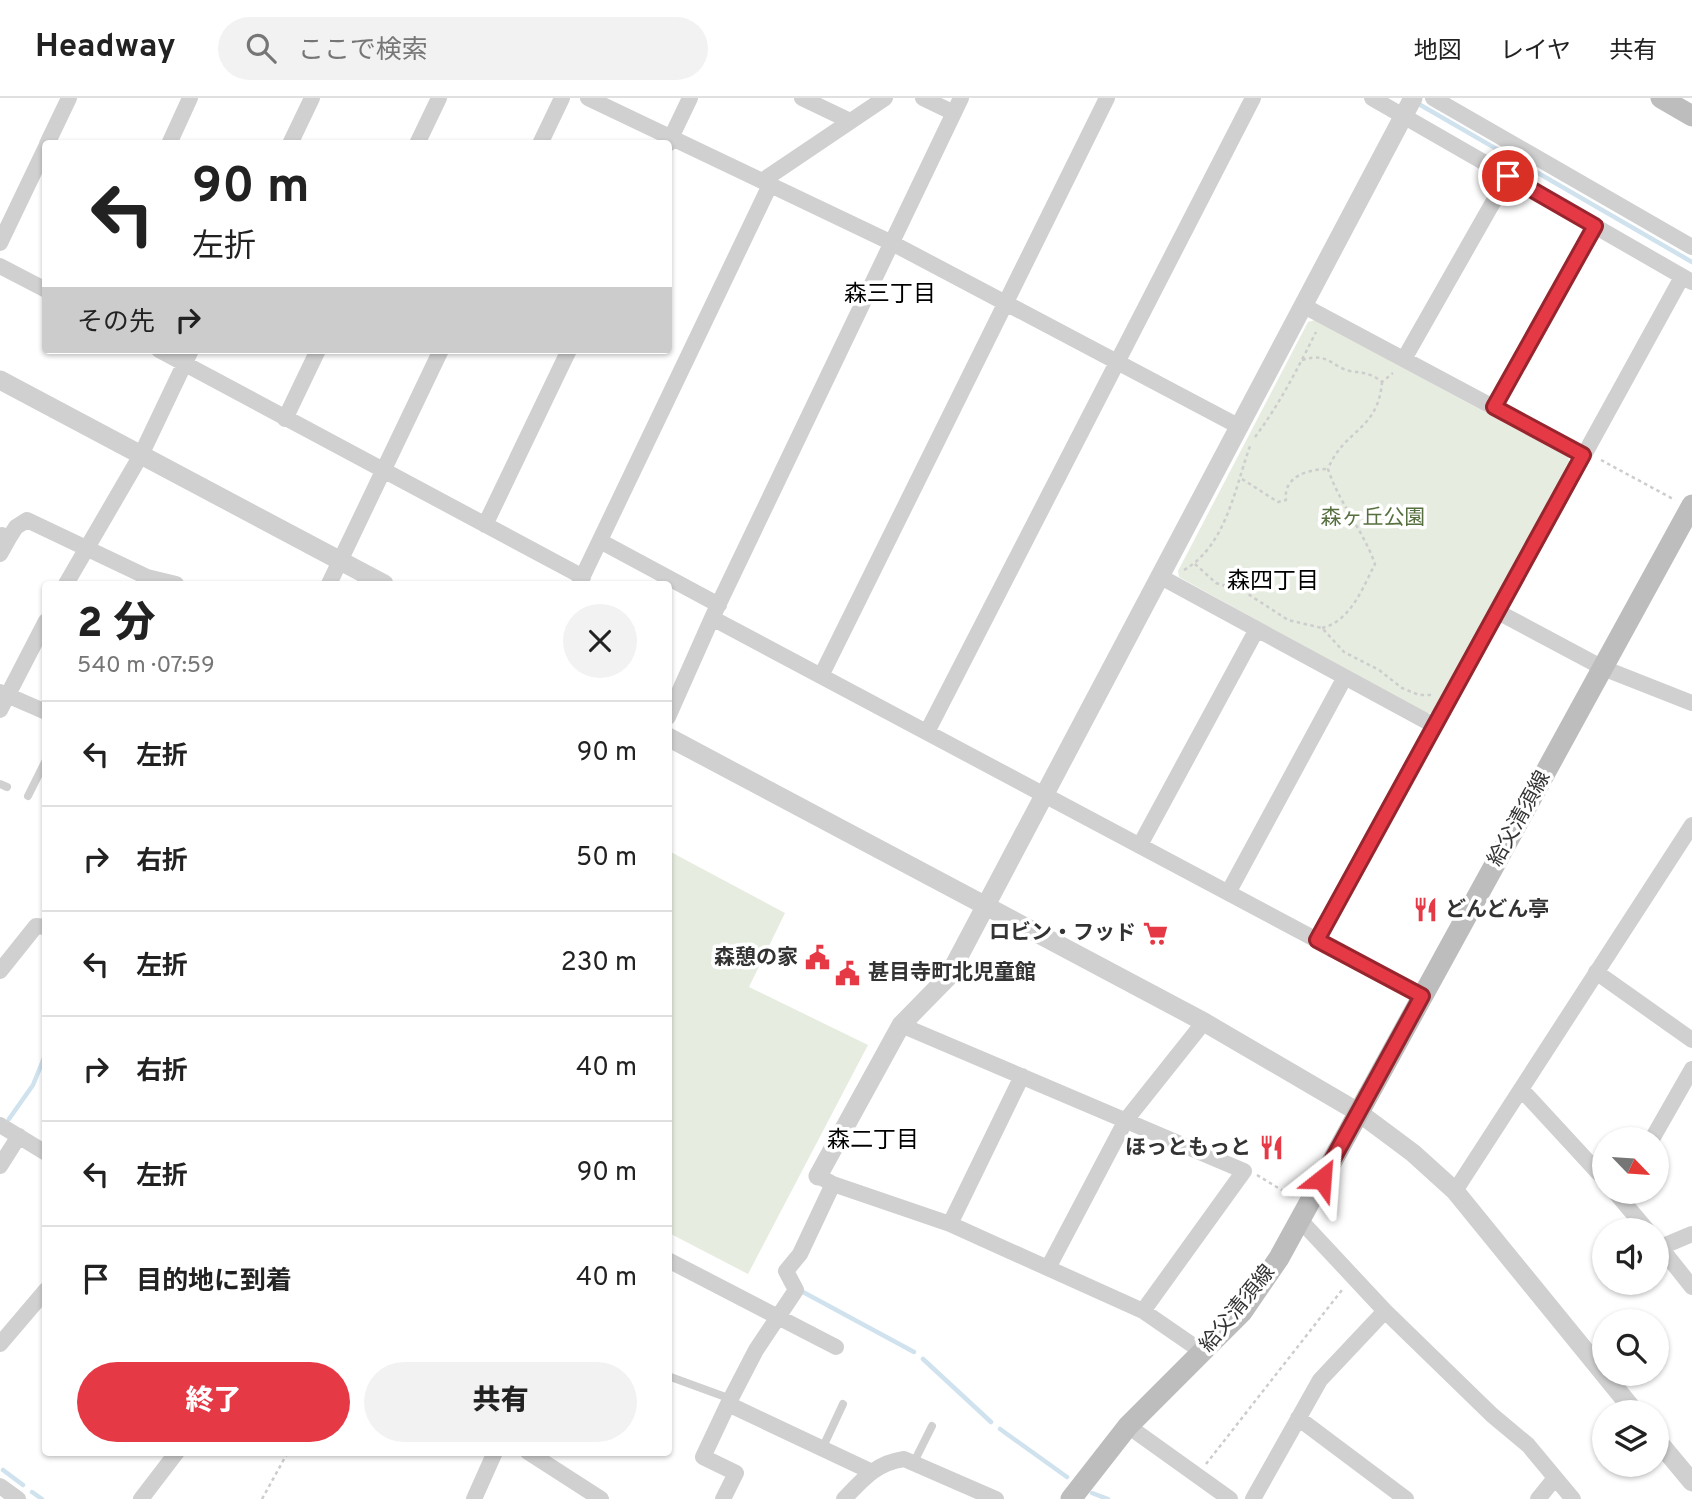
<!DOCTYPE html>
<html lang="ja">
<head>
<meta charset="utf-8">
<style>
  :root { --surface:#fff; --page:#f2f2f2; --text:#222; --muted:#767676; --line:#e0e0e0; --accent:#e63946 }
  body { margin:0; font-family:Overpass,"Noto Sans JP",sans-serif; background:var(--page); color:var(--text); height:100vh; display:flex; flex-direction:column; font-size:26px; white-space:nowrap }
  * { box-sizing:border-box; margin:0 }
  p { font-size:23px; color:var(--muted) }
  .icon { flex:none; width:38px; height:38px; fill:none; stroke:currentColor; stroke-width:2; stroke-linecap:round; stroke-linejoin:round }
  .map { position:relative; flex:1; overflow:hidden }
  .sheet { position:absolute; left:42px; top:483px; width:630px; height:875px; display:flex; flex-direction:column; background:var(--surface); border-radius:7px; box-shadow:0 2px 5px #0004 }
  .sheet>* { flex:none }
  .hud { position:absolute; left:42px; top:42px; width:630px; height:214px; border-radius:7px; box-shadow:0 2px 5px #0004; background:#fff; color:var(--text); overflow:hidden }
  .needle { width:46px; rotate:115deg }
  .controls { position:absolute; left:1592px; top:1029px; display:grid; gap:14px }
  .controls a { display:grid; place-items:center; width:77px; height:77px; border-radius:50%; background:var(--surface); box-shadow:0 2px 5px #0004; font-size:35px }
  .pin { position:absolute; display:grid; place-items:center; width:60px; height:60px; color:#fff; margin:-30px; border:4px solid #fff; border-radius:50%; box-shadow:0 2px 7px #0007 }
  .me { position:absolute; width:77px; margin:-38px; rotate:28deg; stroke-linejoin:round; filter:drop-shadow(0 0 5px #0008) }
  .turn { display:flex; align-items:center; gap:24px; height:147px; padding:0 35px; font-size:32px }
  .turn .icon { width:91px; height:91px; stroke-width:2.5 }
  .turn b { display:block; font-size:49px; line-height:60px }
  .then { display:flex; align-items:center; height:66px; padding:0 35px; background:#0003; gap:14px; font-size:26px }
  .round { display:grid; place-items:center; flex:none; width:74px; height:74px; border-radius:37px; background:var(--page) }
  .headline { display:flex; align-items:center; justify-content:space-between; height:119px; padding:0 35px }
  h1 { font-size:42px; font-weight:800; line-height:52px }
  .primary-button { display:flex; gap:14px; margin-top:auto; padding:14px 35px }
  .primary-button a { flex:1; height:80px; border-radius:42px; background:var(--accent); color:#fff; font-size:28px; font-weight:800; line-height:80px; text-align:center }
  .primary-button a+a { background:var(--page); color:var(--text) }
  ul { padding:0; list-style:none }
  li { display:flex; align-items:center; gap:21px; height:105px; padding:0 35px; border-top:2px solid var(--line) }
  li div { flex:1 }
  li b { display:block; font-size:26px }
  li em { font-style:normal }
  header { display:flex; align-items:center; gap:42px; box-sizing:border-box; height:98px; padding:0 35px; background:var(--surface); border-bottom:2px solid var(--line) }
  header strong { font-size:33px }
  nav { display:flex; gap:38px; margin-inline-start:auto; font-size:24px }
  .search { width:490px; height:63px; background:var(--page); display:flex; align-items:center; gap:18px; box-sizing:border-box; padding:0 24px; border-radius:38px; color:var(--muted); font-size:26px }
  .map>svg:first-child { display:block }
</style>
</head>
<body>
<header>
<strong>Headway</strong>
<div class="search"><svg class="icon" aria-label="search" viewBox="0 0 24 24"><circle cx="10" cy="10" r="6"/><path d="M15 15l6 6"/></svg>ここで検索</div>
<nav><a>地図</a><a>レイヤ</a><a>共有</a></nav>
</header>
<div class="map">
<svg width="1692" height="1401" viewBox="0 0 1692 1401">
  <rect width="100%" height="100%" fill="#fff"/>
  <path fill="#e6ecdf" d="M1315 222 1568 359 1570 366 1434 614 1427 616 1179 479 1178 473 1308 224Z
    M669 753 785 815 749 889 868 947 748 1176 669 1135Z"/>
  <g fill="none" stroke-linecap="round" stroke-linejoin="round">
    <path stroke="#cfe2ee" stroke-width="4.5" d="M1417 5 1692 164
      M9 1021 33 987 46 955
      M803 1194 914 1254
      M923 1261 991 1324
      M1000 1331 1067 1379
      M3 1372 23 1387
      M32 1394 42 1401
      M1092 1395 1108 1401"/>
    <path stroke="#cdcdcd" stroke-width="2.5" stroke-dasharray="3.5 3.5" stroke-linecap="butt" d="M1302 262C1329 254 1330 268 1350 273 1363 275 1371 275 1382 284L1393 275
      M1255 339C1279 307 1298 270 1316 234
      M1601 362 1675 402
      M1242 381 1278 404 1286 402C1283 378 1309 371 1328 371
      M1195 466 1216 485 1245 494 1288 522 1322 530 1344 554 1379 572 1402 590 1419 597H1433
      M1184 472C1226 448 1235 390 1250 348
      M1322 530C1351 523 1363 489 1375 466 1363 432 1339 405 1328 371 1344 331 1378 333 1382 284
      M1257 1077 1293 1099
      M1206 1366 1342 1192
      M262 1401 288 1354"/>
    <path stroke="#d0d0d0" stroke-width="8" d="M0 686 7 689
      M28 698 46 662
      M668 1278 731 1301
      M822 1351 843 1306
      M914 1364 932 1328"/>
    <path stroke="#d0d0d0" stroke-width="16" d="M588 0 892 145 1240 329
      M802 0 850 23
      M923 0 954 15
      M1372 0 1692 184
      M1433 0 1692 149
      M47 46 69 0
      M169 46 190 0
      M290 46 312 0
      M417 46 439 0
      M540 46 562 0
      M668 46 690 0
      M762 83 885 0
      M0 145 46 49
      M0 168 46 192
      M1304 208 1583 357
      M159 252 583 479
      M1404 261 1508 78
      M1494 309 1595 128
      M285 321 318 252
      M485 427 569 252
      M9 440 16 429 27 422 147 479 176 486
      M600 443 719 507
      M0 456 9 440 2 437
      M1161 479 1435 628
      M66 486 141 357 191 252
      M329 486 441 252
      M579 486 770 87
      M1498 514 1603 570 1692 605
      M712 520 1422 898
      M821 578 1107 0
      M0 594 46 614
      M0 612 46 523
      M668 619 712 520 961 0
      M927 634 1253 0
      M1140 747 1257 531
      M1228 795 1345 579
      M1317 842 1682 179
      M0 873 36 828 46 829
      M1596 874 1692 942
      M901 927 1244 1073 1143 1213
      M1521 991 1605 1082
      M0 1027 46 1055
      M1652 1041 1692 971
      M0 1068 19 1038
      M818 1078 833 1086 950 1126 1143 1213 1204 1255
      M833 1086 800 1156 786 1173 796 1192 756 1252 728 1306 870 1373
      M1455 1093 1692 727
      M1615 1094 1647 1132
      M1300 1122 1385 1213 1492 1317 1528 1347 1573 1401
      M950 1126 1022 978
      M1657 1145 1692 1189
      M1661 1149 1692 1136
      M668 1162 836 1249
      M1048 1170 1126 1022 1204 924
      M0 1246 46 1192
      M1298 1320 1406 1401
      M1128 1328 1230 1401
      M528 1354 601 1401
      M0 1388 18 1401
      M141 1401 177 1354
      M474 1401 495 1354
      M723 1401 736 1375 703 1359 728 1306
      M844 1401C863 1381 876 1365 904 1361L996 1401
      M1253 1401 1320 1282 1385 1213
      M1538 1401 1555 1380"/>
    <path stroke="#d0d0d0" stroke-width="19" d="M0 282 384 486
      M668 639 1204 924 1358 1014 1413 1055 1455 1093 1635 1314
      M818 1078 901 927 948 879 1413 0
      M1657 1342 1692 1384"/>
    <path stroke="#bdbdbd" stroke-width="21" d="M1661 0 1692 18
      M1071 1401 1128 1328 1242 1214 1279 1160 1692 407"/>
  </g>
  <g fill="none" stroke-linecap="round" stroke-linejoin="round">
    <defs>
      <path id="route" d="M1322 1081 1422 898 1317 842 1583 357 1494 309 1595 128 1508 78"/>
    </defs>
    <use href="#route" stroke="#96252e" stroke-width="18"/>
    <use href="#route" stroke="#e63946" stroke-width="12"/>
  </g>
  <defs>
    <symbol id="restaurant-bare" viewBox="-9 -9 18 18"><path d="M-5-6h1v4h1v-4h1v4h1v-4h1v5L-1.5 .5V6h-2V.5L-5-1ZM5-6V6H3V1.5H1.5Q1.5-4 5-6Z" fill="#e63946" stroke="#fff" stroke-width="2.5" paint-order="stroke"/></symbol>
    <symbol id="supermarket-bare" viewBox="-9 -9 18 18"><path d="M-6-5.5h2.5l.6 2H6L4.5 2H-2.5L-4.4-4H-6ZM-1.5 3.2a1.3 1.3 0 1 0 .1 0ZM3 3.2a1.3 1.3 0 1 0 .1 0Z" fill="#e63946" stroke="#fff" stroke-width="2.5" paint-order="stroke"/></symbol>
    <symbol id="civic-bare" viewBox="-9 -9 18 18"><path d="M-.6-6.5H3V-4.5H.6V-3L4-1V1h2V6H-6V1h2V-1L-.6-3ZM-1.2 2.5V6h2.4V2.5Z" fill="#e63946" stroke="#fff" stroke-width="2.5" paint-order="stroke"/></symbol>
  </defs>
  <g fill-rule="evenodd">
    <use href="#restaurant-bare" x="1408" y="794" width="35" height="35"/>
    <use href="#supermarket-bare" x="1138" y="818" width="35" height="35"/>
    <use href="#civic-bare" x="800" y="842" width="35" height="35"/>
    <use href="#civic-bare" x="830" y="858" width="35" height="35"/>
    <use href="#restaurant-bare" x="1254" y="1032" width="35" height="35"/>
  </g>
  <g text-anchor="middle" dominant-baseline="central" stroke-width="7" stroke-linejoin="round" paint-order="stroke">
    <g font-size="21" fill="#56703f" stroke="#fff">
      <text x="1373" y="420">森ヶ丘公園</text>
    </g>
    <g font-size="21" fill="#333" stroke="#fff">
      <text transform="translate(1520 721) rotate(-61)">給父清須線</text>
      <text transform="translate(1238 1211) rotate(-51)">給父清須線</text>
    </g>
    <g font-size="21" font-weight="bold" fill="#333" stroke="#fff" text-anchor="end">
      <text x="1445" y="812" text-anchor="start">どんどん亭</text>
      <text x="1136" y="835">ロビン・フッド</text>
      <text x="798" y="860">森憩の家</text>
      <text x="868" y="875" text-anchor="start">甚目寺町北児童館</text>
      <text x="1251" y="1050">ほっともっと</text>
    </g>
    <g font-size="23" fill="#000" stroke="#fff">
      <text x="890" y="197">森三丁目</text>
      <text x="1273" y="484">森四丁目</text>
      <text x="873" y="1043">森二丁目</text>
    </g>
  </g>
</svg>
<div class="controls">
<a><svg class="needle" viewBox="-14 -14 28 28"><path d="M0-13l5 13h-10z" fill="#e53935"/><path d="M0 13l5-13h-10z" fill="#767676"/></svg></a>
<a><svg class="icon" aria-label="sound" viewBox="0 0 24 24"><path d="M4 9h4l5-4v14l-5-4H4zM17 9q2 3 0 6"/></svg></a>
<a><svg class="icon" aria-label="search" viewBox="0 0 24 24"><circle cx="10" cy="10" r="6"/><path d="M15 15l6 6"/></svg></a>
<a><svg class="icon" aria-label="layers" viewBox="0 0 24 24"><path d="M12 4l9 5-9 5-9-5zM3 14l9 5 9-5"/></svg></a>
</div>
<div class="pin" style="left:1508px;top:78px;background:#d93025"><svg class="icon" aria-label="arrive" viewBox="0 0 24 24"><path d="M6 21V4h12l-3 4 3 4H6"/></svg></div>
<svg class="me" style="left:1322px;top:1081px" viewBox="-20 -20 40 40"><path d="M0-17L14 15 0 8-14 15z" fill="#e63946" stroke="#fff" stroke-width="4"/></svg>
<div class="hud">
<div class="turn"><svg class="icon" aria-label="left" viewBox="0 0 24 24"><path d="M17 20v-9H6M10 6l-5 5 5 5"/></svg><div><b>90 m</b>左折</div></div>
<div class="then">その先<svg class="icon" aria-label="right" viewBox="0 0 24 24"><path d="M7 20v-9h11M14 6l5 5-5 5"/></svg></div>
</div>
<section class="sheet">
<div class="headline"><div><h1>2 分</h1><p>540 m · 07:59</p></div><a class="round"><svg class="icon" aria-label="close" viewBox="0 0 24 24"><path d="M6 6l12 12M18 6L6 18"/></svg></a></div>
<ul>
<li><svg class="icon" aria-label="left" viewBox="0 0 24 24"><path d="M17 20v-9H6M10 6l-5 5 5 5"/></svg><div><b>左折</b></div><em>90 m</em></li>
<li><svg class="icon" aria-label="right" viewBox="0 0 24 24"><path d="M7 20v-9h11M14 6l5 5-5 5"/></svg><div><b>右折</b></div><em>50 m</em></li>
<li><svg class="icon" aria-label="left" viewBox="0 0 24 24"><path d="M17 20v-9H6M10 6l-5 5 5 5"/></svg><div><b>左折</b></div><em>230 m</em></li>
<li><svg class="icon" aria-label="right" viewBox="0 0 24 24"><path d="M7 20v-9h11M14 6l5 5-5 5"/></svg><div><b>右折</b></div><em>40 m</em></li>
<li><svg class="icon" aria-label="left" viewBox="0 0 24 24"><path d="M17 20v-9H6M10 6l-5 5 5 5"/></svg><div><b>左折</b></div><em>90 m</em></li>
<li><svg class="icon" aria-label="arrive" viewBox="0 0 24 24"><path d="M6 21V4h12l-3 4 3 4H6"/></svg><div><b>目的地に到着</b></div><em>40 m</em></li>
</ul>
<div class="primary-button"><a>終了</a><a>共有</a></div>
</section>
</div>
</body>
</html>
